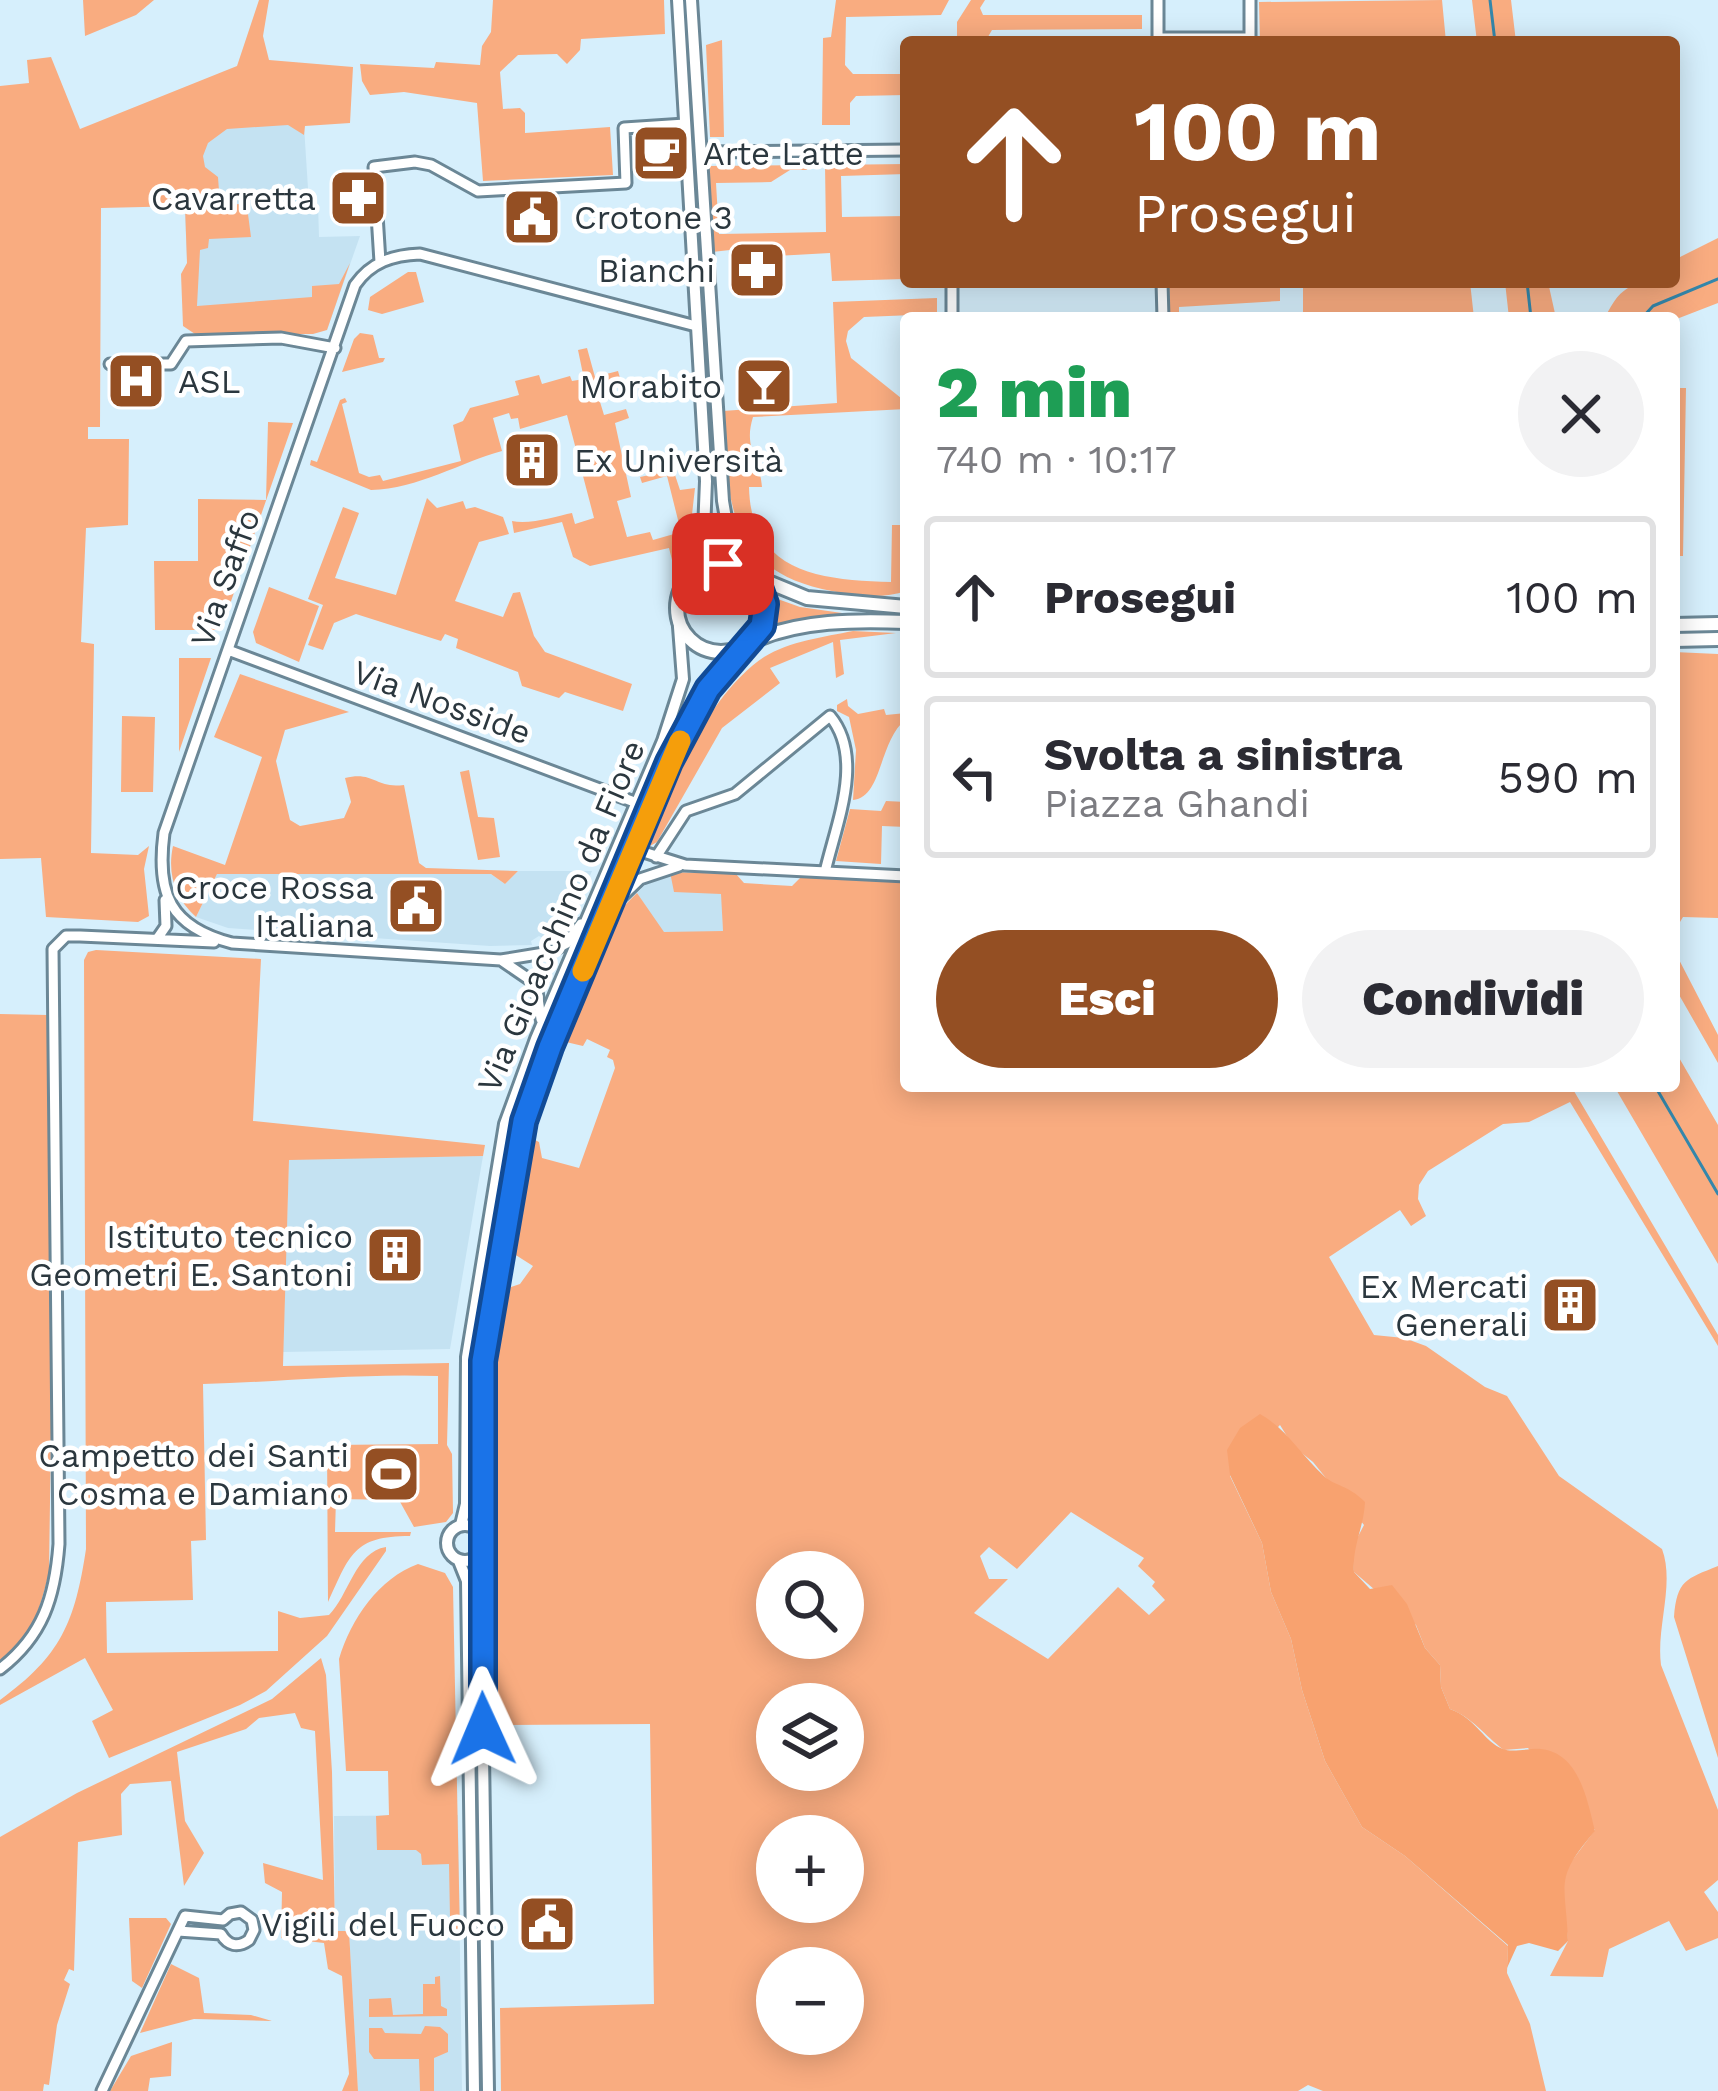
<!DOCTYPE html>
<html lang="it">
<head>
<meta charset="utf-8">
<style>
  :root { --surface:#fff; --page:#f2f2f3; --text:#2b2b33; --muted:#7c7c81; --line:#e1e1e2; --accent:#944f23 }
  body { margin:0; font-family:"Work Sans",sans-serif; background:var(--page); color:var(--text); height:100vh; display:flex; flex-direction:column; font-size:45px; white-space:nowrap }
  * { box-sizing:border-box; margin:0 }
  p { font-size:39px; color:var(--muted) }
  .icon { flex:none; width:66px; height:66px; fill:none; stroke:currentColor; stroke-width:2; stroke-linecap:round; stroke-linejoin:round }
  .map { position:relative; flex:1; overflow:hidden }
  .panel { position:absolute; left:900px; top:312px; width:780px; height:780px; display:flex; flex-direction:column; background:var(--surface); border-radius:12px; box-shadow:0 6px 30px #0003 }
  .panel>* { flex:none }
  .banner { position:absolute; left:900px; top:36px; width:780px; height:252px; border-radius:12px; box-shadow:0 6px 30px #0003; background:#944f23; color:#fff; overflow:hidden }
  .controls { position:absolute; left:756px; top:1551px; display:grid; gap:24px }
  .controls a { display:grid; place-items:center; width:108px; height:108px; border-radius:50%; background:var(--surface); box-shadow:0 6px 30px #0003; font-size:60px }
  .pin { position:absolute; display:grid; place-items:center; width:102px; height:102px; color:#fff; margin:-51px; border-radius:24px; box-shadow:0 6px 18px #0006 }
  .me { position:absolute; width:132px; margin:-66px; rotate:359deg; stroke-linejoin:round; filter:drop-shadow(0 0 9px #0008) }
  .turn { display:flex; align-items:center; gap:42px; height:252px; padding:0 36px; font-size:54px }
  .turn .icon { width:156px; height:156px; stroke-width:2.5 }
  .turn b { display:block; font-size:84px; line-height:102px }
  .round { display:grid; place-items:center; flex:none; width:126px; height:126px; border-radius:63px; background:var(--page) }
  .headline { display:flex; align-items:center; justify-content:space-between; height:204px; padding:0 36px }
  h1 { font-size:72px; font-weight:800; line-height:90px; color:#1e9e55 }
  .action { display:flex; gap:24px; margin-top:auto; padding:24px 36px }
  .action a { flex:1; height:138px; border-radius:72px; background:var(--accent); color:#fff; font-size:48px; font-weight:800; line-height:138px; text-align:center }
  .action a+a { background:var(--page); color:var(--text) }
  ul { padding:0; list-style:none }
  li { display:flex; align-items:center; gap:36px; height:162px; margin:0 24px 18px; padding:0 12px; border:6px solid var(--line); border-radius:12px }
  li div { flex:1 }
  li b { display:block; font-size:45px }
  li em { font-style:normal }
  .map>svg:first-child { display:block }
</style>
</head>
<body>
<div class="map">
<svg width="1718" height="2091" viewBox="0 0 1718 2091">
  <rect width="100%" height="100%" fill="#d6effc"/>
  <path fill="#c4e2f2" d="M180 101 304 126 309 204H318L319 237 360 236 327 330 190 327Z
    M518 871H592L567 927 549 941 539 936 531 941 532 945 490 946 228 928 196 917 217 874H491L505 884Z
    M670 872 722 893 723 931 701 997 637 893 651 879Z
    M483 1156 450 1349 283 1352 289 1159Z
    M458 1815 462 2091H358L349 1932 335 1931 334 1816Z"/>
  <path fill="#f9ac80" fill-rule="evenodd" d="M83 0H154L136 15 85 36Z
    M259 0H269L263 36 269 60 353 67 350 123 305 126 304 135 288 125 227 129 208 143 203 156 205 167 218 177 220 205 241 204 246 199 251 237 209 239 208 248 200 250 197 306 312 297V286L339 284 350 263 327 330 313 334H195L183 326 181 274 187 263 185 206 101 208 100 427H88V439H129L128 525 86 528 81 642 94 644 91 853 138 855 149 846 144 869 149 916 138 922 46 917 41 858 0 859V86L29 83 27 60 51 57 80 129 237 66Z
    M493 0H664L665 34 581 39 580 50 567 64 557 54 518 55 500 72 503 109 520 108 525 113V133L610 127 613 175 483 181 477 103 404 92 370 95 362 81 360 64 434 68 436 62 480 65 482 46 491 32Z
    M836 0H949L941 15 846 17 845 65 853 74H906V95L856 96 850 103V125H822L823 38 831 37Z
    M971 0H985L980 8 983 15H1142V29L992 30 985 42H957V22Z
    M1442 0 1446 42H1260L1259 2Z
    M1472 0H1511L1516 42H1477Z
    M722 40 724 137H710L706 45Z
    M906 164V174L841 176 842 217 906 216V279L832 281 830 253 740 258 739 249 712 252 708 166 808 165 807 170H790L771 182 716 183 719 234 826 232 825 165Z
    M1718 238V303L1674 320 1605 318C1622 281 1637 282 1674 282V260Z
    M408 272H416L424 302 382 314 368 310 370 297Z
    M1169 282H1280V301L1179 307V318H1170Z
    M1303 282H1470L1474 318H1303Z
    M1505 282H1548L1556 318H1509Z
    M937 298V314L864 317 848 331 846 341 851 358 906 402V409L753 417C743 449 760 457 762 487H749C751 574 822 580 891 582L892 525H906V591C881 600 848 595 822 589 724 566 728 494 723 411L837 403 833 302Z
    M360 333 373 335 379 358H385L383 362 342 372 354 339Z
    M587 348 595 377 618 371 622 385 597 392 604 415 626 409 629 418 615 423 631 497 617 501 627 537 650 532 653 540 681 532 667 476 642 483 640 477 664 472 675 475 680 490 695 488 689 541 673 564 669 548 590 566 573 557 562 522 514 533 512 521C530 525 557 516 572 513L575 524 594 518 567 415 520 429 518 418 511 419 509 413 493 418 502 451C461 462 418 489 371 490L310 465 311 460 317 462 340 400 345 398 347 402 342 404 359 473 369 477 380 475 383 481 461 461 453 425 463 421 470 408 519 395 515 381 539 375 542 384 570 376 572 381 584 379 578 350Z
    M1674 388H1686L1683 556H1674Z
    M268 422 293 423 221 630H155L154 561H198V499L266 500Z
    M427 498 437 508 463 501 466 509 475 507 503 517 509 534 479 542 455 601 503 617 513 593 520 592 534 636 545 652 632 684 623 711 565 692 559 698 522 686 518 672 456 648 458 639 445 634 441 641 356 614 334 623 323 650 308 645 323 605 308 599 343 507 359 513 335 578 396 595Z
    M269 587 319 606 299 662 256 643 253 632Z
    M772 597 800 607 849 614 769 629Z
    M853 631 896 633 840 640 844 674 836 678 833 642 770 668 780 683 722 728 657 842 650 846C663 789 713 690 764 657 790 641 824 637 853 631Z
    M1674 652 1718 654V918L1683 917 1674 932Z
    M179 658H211L179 752Z
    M240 674 349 712 285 730 276 761 290 820 300 826 344 818 351 802 345 778C375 771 375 789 404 785L419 863 426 868 518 871 505 884 491 874H217L196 917C175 898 167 874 173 846L225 865 262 757 214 737Z
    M847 699 848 706 858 714 884 709 886 715 906 713V719C878 742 883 797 853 800L856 750 849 717 837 711V705Z
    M122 716 155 717 153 792H121Z
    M469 770 478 817 494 818 500 857 478 860 460 772Z
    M886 801 906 802V827L882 826 881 864 836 861 850 809 881 811Z
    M670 872 736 874 744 883 792 886 801 877 902 882 906 886V1086H1571L1718 1335V1346L1570 1102 1529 1122 1503 1124 1428 1171 1419 1185 1418 1199 1426 1216 1411 1226 1400 1210 1329 1257 1374 1335 1404 1338 1426 1346 1485 1387 1507 1396 1559 1476 1662 1549C1675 1584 1656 1627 1661 1665L1718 1810V1880L1704 1892 1718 1912V1938L1686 1951 1669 1921 1609 1949 1603 1977 1550 1976 1568 1941 1563 1893 1565 1870 1595 1830 1528 1748 1504 1750C1484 1735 1473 1718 1450 1709L1441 1687 1440 1665 1425 1648 1416 1625 1354 1572 1352 1548 1364 1525 1313 1462 1293 1446 1280 1425 1230 1476 1262 1543 1271 1592 1291 1639 1302 1690 1325 1761 1362 1827 1405 1856 1508 1946 1507 1973 1530 2024 1546 2091H1323L1308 2085 1298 2091H501L500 2008 654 2004 650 1724 497 1725 493 1423 494 1377 505 1294 508 1288 520 1284 533 1266 511 1252 510 1244 533 1139 539 1142 542 1158 579 1168 615 1068 613 1060 607 1057 610 1050 587 1039 583 1046 566 1042 621 909 637 893 664 932 723 931 721 894 674 892ZM1071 1512 1144 1558 1138 1566 1155 1582 1152 1586 1165 1600 1149 1615 1118 1587 1048 1659 974 1613 1008 1579H989L980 1556 989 1547 1017 1569ZM777 1572H843V1638H777ZM777 1704H843V1770H777ZM777 1836H843V1902H777ZM777 1968H843V2034H777Z
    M96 950 261 959 253 1121 485 1145 483 1156 289 1160 283 1366 449 1363 447 1445 452 1454 453 1513 446 1522 414 1527 399 1500 336 1499 335 1532H411L410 1536C353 1536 350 1555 328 1602L327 1445 438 1444V1376C359 1373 281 1382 203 1384L206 1540 191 1541 193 1600 106 1602 107 1653 278 1651V1611L300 1618 329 1615C349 1595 355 1552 386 1547V1551L327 1636 266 1691 240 1705 109 1758 92 1721 113 1710 85 1658 0 1705V1700C61 1656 75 1622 86 1549L84 960 88 952Z
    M1674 950 1718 1035V1063L1674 986Z
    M0 1014 48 1015 53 1292 49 1572C40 1608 33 1638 0 1660Z
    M1674 1049 1718 1125V1264L1614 1086H1674Z
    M418 1564 445 1573 453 1587 460 1936 450 1918 449 1864 422 1865 421 1854 416 1850H377L376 1816 389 1815 388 1771H346L339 1659C351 1619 379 1578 418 1564Z
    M1718 1566V1758L1674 1617C1677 1580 1686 1579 1718 1566Z
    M321 1658 326 1675 332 1772 335 1931H349L358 2091H342L349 2074 342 1976 328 1969 324 1943 281 1938 282 1892 265 1883 263 1863 323 1880 315 1731 301 1728 295 1713 259 1718 246 1729 177 1752 185 1821 204 1853 184 1886 171 1781 130 1784 121 1794 122 1835 78 1842 74 1971 69 1969 64 1980 70 1984 57 2025 49 2085 44 2084 43 2091H0V1837L77 1793 272 1699Z
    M129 1918H166L171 1924 142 1988 132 1981Z
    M171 1964 199 1978 204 2013 251 2015 272 2021 194 2019 140 2033Z
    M440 1976 441 2006 447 2009V2016L369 2017V1999L391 1998 393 2015 423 2014V1984H435V1977Z
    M425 2026 440 2027 448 2034V2052L434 2058V2091H420L419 2059H374L369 2052V2028H382L385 2033 421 2034Z
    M172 2042 171 2076 150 2078 148 2091H110L131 2056Z"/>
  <path fill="#f8a26f" d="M1260 1414C1287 1429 1301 1455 1324 1476 1336 1487 1347 1484 1365 1502 1364 1527 1352 1546 1354 1572L1370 1589 1392 1585 1407 1604 1425 1648 1440 1665 1441 1687 1450 1709C1477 1719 1484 1742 1503 1749 1512 1753 1530 1748 1541 1749 1579 1753 1587 1799 1595 1831 1553 1880 1566 1882 1568 1941L1558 1951 1529 1943 1517 1946 1507 1968 1508 1945 1405 1856 1362 1827 1325 1761 1302 1690 1291 1639 1271 1592 1262 1543 1230 1475 1227 1450 1240 1428Z"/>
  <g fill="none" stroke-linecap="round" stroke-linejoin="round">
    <path stroke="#3487ab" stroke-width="3" d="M1490 0 1495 42
      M1527 282 1531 318
      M1642 318 1653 306 1718 279
      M1655 1086 1718 1194"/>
    <defs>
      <path id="minor" d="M1158 0V42
        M1158 38H1250V0
        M702 152 906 150
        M380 262 374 167 415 162 431 165 478 191 626 183 624 128 685 124
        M952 282V318
        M1162 282 1163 318
        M110 364H171L186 341 281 338 335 348
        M228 650 637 803
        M634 849 685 865 906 876
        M656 857 686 811 735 794 830 716C865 758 836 824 825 872
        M613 905 640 879 679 866
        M581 924 567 943 550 952 501 960 232 943C170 927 156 894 164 833L355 285C371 262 393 255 420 254L696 326
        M157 939 166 926 165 900
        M501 960 536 984 541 1019
        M0 1669C43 1636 55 1597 59 1544L53 949 66 936H80L214 942
        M102 2091 185 1916 223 1920 230 1914 241 1912 252 1920 254 1930 249 1940C238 1948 228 1946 221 1934L178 1931"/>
      <path id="tertiary" d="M678 0 706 481 704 531 680 593
        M691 0 723 501 728 530 749 573
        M447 1543a18 18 0 1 1 36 0a18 18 0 1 1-36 0Z
        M461 1525 466 1504 467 1357 505 1124 536 1039 663 741 683 679 678 614
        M481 1536 483 1361 528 1106 669 762 708 689 747 644
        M480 1553 488 2091
        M459 1561 467 1581 474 2091"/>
      <path id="secondary" d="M677 608a44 44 0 1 1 88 0a44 44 0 1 1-88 0Z
        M756 577 807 598 906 607
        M1674 625 1718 624
        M1674 640 1718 639
        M753 641C800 620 856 620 906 622"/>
    </defs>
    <use href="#minor" stroke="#6b8796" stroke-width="15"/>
    <use href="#tertiary" stroke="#6b8796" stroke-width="16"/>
    <use href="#secondary" stroke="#6b8796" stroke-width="18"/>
    <use href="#minor" stroke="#fff" stroke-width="9"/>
    <use href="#tertiary" stroke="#fff" stroke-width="10"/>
    <use href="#secondary" stroke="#fff" stroke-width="12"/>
  </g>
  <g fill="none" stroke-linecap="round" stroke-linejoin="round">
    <defs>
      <path id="route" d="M483 1729V1361L524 1121 550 1047 669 762 708 689 762 626 765 604 757 582 737 567 723 564"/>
    </defs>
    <use href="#route" stroke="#114b97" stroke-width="30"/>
    <use href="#route" stroke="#1a73e8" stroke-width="21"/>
    <path stroke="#f59e0b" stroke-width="21" d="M583 971 680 741"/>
  </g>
  <defs>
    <symbol id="cafe-square" viewBox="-11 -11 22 22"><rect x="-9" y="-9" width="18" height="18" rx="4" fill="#944f23" stroke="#fff"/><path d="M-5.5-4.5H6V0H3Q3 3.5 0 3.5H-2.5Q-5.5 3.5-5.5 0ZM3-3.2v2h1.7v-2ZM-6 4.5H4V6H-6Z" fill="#fff"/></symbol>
    <symbol id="pharmacy-square" viewBox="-11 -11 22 22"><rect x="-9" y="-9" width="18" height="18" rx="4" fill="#944f23" stroke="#fff"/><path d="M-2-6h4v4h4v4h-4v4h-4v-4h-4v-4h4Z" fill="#fff"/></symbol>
    <symbol id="civic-square" viewBox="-11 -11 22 22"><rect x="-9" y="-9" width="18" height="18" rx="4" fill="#944f23" stroke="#fff"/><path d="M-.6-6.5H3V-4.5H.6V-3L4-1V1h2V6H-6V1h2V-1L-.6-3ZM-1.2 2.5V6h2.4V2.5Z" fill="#fff"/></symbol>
    <symbol id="hospital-square" viewBox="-11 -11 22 22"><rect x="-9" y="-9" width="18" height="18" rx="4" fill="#944f23" stroke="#fff"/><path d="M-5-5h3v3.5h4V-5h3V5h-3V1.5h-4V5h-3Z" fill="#fff"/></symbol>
    <symbol id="bar-square" viewBox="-11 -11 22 22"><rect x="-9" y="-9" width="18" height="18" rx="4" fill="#944f23" stroke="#fff"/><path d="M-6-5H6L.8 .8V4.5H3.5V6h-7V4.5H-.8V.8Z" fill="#fff"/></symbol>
    <symbol id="building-square" viewBox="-11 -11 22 22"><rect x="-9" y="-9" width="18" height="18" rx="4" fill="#944f23" stroke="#fff"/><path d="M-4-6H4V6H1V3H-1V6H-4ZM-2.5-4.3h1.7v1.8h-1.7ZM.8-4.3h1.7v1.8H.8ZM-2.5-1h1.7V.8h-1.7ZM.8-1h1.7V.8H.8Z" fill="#fff"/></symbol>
    <symbol id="stadium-square" viewBox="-11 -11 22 22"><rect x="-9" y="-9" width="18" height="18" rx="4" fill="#944f23" stroke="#fff"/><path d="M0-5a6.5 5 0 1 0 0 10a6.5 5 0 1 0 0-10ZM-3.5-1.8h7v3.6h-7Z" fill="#fff"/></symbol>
  </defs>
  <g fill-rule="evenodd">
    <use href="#cafe-square" x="628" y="120" width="66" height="66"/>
    <use href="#pharmacy-square" x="325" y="165" width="66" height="66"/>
    <use href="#civic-square" x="499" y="184" width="66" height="66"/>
    <use href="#pharmacy-square" x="724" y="237" width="66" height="66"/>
    <use href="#hospital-square" x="103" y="348" width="66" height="66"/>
    <use href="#bar-square" x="731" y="353" width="66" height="66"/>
    <use href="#building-square" x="499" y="427" width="66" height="66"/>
    <use href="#civic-square" x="383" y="873" width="66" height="66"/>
    <use href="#building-square" x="362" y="1222" width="66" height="66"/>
    <use href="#building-square" x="1537" y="1272" width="66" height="66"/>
    <use href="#stadium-square" x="358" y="1441" width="66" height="66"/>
    <use href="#civic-square" x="514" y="1891" width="66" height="66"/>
  </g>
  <g text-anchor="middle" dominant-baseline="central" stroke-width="9" stroke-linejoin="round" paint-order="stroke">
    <g font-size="33" fill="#2b373e" stroke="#fff" text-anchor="end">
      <text x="703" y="153" text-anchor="start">Arte Latte</text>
      <text x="316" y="198">Cavarretta</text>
      <text x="574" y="217" text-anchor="start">Crotone 3</text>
      <text x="715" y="270">Bianchi</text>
      <text x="178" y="381" text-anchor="start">ASL</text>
      <text x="722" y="386">Morabito</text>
      <text x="574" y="460" text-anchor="start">Ex Università</text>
      <text x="374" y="887">Croce Rossa<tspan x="374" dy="38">Italiana</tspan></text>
      <text x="353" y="1236">Istituto tecnico<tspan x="353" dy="38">Geometri E. Santoni</tspan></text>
      <text x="1528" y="1286">Ex Mercati<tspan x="1528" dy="38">Generali</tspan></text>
      <text x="349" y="1455">Campetto dei Santi<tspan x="349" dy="38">Cosma e Damiano</tspan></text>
      <text x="505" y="1924">Vigili del Fuoco</text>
    </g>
    <g font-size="33" fill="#2b373e" stroke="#fff">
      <text transform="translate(225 578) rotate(-70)">Via Saffo</text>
      <text transform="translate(442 702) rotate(20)">Via Nosside</text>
      <text transform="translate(561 916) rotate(-67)">Via Gioacchino da Fiore</text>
    </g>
  </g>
</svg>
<div class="controls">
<a><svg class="icon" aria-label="search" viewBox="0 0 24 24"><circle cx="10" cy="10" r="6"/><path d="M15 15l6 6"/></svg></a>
<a><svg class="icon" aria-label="layers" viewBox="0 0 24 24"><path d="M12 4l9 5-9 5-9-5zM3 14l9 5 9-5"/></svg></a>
<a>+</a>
<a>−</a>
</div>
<div class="pin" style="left:723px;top:564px;background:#d93025"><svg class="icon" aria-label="arrive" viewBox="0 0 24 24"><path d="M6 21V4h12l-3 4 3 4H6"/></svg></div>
<svg class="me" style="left:483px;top:1729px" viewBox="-20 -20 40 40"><path d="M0-17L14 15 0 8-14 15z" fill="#1a73e8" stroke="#fff" stroke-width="4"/></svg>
<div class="banner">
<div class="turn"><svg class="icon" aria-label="ahead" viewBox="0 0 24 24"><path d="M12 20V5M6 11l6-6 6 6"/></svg><div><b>100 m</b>Prosegui</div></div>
</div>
<section class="panel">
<div class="headline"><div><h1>2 min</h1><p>740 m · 10:17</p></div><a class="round"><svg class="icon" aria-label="close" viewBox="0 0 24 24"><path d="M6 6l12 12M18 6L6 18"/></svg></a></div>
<ul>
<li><svg class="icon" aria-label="ahead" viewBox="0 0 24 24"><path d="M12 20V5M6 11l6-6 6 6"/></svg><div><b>Prosegui</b></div><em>100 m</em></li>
<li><svg class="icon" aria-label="left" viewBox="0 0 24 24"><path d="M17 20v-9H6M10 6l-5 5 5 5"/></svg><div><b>Svolta a sinistra</b><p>Piazza Ghandi</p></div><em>590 m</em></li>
</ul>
<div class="action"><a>Esci</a><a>Condividi</a></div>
</section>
</div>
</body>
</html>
